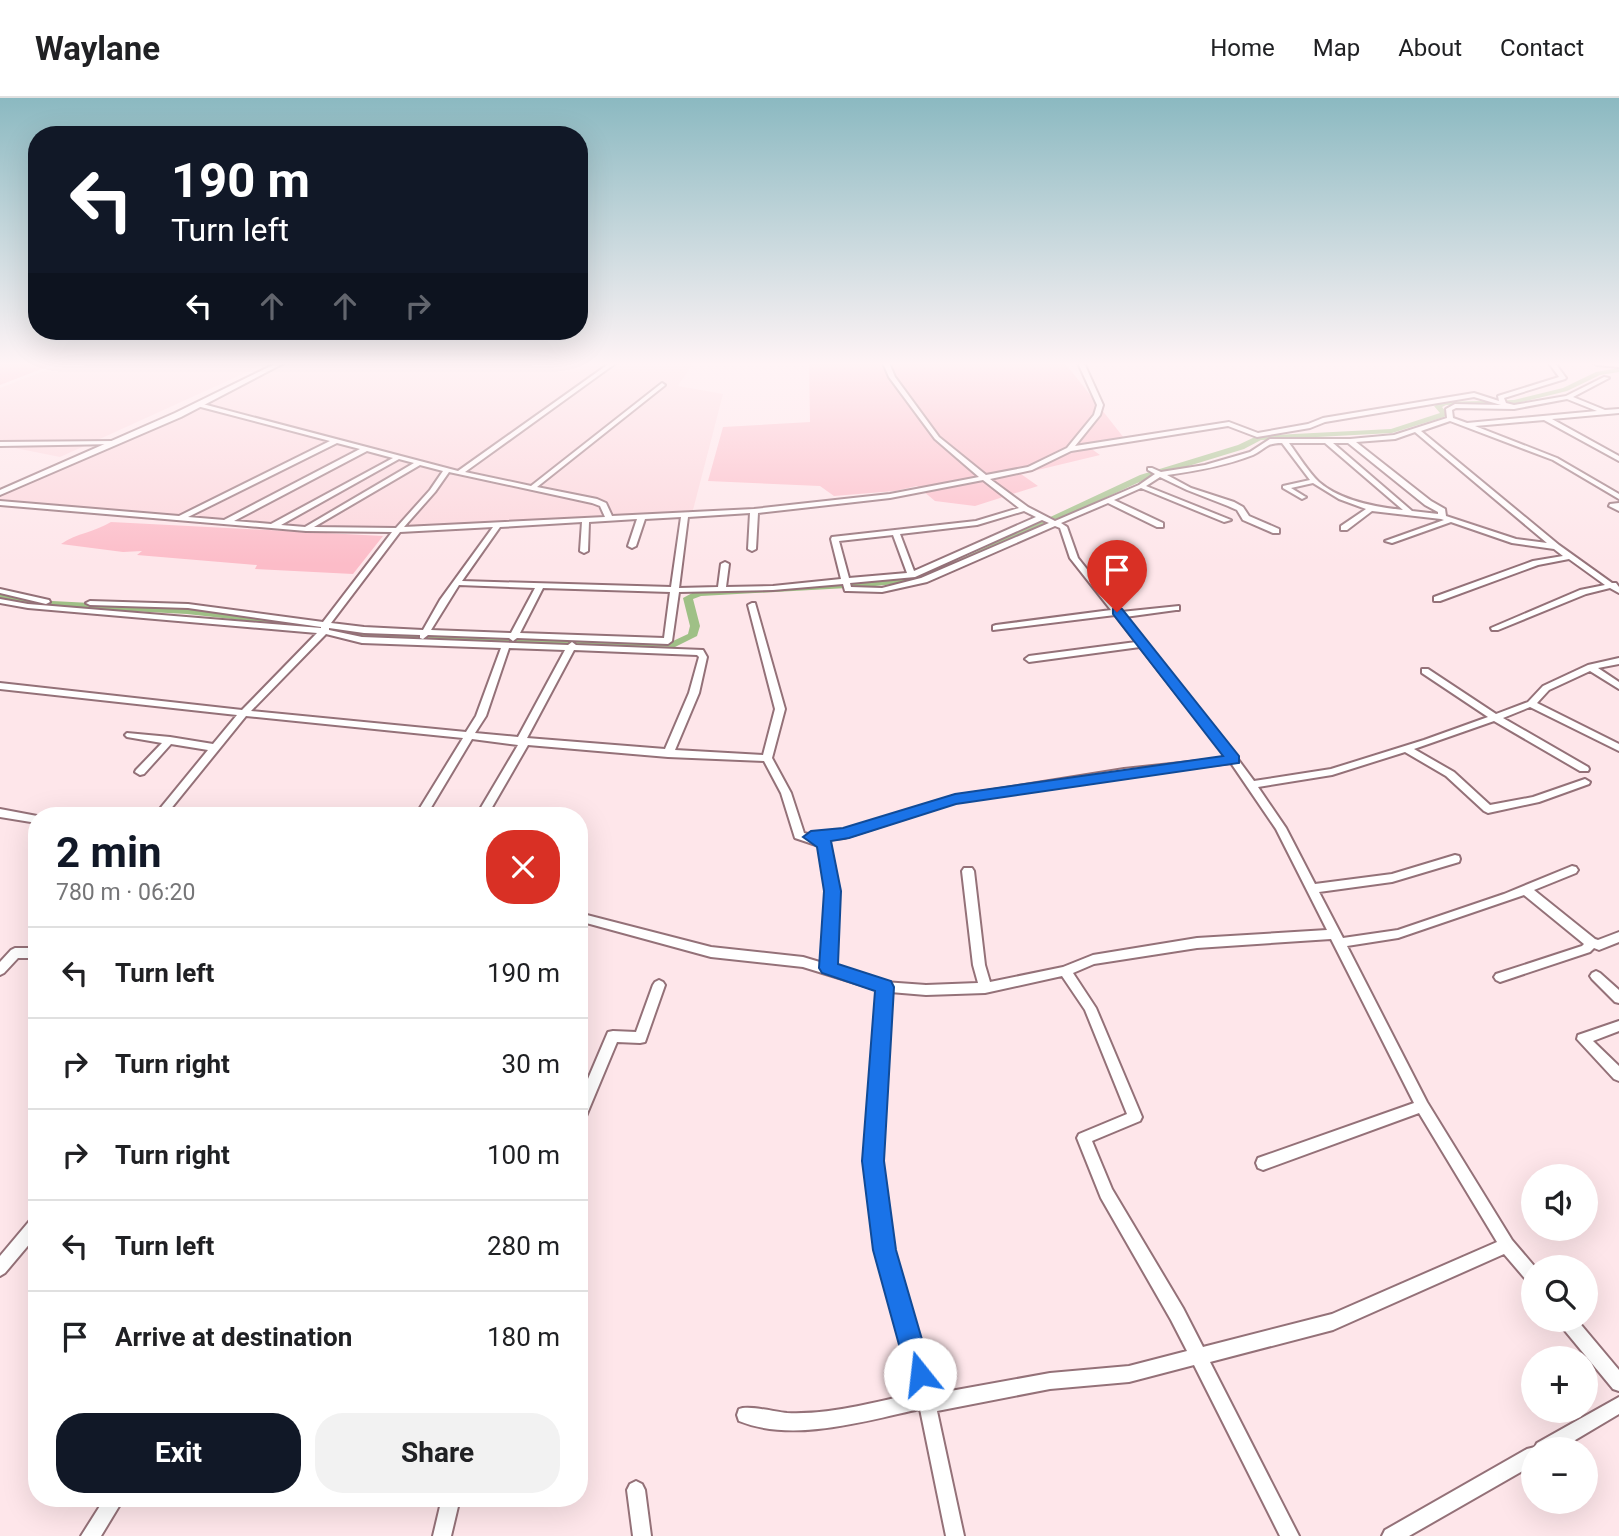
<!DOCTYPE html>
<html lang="en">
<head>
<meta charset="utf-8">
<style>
  :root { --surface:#fff; --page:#f2f2f2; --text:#202124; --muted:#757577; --line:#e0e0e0; --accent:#111827 }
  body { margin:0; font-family:Roboto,sans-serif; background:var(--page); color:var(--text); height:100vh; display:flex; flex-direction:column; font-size:26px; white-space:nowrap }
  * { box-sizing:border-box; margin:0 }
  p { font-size:23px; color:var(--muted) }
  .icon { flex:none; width:38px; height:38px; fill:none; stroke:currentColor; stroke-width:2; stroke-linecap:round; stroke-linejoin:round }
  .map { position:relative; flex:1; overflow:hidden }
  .panel { position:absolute; left:28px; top:709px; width:560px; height:700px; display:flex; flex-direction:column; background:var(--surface); border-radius:28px; box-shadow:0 7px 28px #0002 }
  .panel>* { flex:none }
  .hud { position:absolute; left:28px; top:28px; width:560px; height:214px; border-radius:28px; box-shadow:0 7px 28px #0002; background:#111827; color:#fff; overflow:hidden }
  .tools { position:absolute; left:1521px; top:1066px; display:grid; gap:14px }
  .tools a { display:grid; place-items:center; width:77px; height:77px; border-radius:50%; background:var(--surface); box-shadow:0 7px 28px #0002; font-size:35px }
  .pin { position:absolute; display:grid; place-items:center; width:60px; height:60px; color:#fff; margin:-72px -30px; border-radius:50% 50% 50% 0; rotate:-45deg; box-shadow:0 0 7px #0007 }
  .pin .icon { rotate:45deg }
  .me { position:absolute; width:77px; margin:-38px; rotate:344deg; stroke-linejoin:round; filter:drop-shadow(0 0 5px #0008) }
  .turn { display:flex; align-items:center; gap:24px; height:147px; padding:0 28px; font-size:32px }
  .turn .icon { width:91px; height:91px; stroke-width:2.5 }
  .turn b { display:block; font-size:49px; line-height:60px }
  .lanes { display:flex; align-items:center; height:66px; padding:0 28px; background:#0003; justify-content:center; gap:35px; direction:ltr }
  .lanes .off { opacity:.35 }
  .round { display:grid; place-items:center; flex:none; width:74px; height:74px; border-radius:28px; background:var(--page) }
  .head { display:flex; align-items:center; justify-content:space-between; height:119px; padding:0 28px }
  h1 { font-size:42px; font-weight:700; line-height:52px; color:var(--accent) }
  .button { display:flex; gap:14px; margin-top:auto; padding:14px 28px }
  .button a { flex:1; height:80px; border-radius:28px; background:var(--accent); color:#fff; font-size:28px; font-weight:700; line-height:80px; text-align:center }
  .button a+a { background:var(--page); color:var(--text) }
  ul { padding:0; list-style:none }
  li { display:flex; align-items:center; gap:21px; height:91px; padding:0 28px; border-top:2px solid var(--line) }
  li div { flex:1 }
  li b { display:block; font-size:26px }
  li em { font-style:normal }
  header { display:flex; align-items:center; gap:42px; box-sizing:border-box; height:98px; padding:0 35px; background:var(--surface); border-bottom:2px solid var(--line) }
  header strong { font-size:33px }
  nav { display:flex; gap:38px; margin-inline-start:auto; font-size:24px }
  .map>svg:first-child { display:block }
</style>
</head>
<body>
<header>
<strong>Waylane</strong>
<nav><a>Home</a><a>Map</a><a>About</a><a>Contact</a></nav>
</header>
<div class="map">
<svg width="1619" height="1438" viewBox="0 0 1619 1438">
  <rect width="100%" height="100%" fill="#fee6ea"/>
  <path fill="#fcd6dc" d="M64 265H233L258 269 60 359 0 347V290Z
    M281 265H693L678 288 723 296 693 412 398 432H270L0 405V395L228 292Z"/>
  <path fill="#fcbcc8" d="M0 265H57L0 287Z
    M809 265H1065L1124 340 1089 349 1100 357 1021 376 1038 388 975 408 935 403 917 388 895 393 834 398 820 388 708 383 723 329 810 324Z
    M111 424 383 438 353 476 255 471 257 467 137 457 142 453 123 454 61 446C77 435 95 434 111 424Z"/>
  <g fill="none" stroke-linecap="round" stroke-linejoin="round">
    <path fill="#9fc086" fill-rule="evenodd" d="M1619 270V274L1600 277 1567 293 1514 306 1446 307 1442 309 1448 316 1447 318 1392 335 1261 342 1244 351 1146 381 960 467 957 468 952 465 1140 377 1238 347 1257 338 1391 331 1440 315 1434 308 1443 304 1514 302 1563 290 1596 274Z
      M940 470 945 473 943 475 915 484 865 489 701 498 693 501 700 528 697 538 675 549 374 542 319 531 314 528 319 525 374 536 673 543 688 536 690 528 683 500 696 493 865 483 914 478Z
      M0 494 33 502 187 510 294 522 299 525 294 528 187 516 33 508 0 500Z"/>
    <defs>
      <path id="minor" d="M610 265H616L465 374 531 388 662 285 665 287 664 288 537 389 597 401 606 405 612 418 754 411 890 396 979 379 935 341 889 279 883 265H889L895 279 939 339 986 377 1028 369 1067 350 1094 317 1097 307 1078 265H1084L1103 307 1100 317 1075 348 1229 324 1258 335 1308 326 1323 320 1474 295 1499 303 1498 298 1559 279 1549 265H1555L1566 280 1565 281 1504 300 1506 305 1514 307 1566 298 1604 279 1609 280 1573 299 1605 312 1619 311V315L1552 321 1619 358V363L1544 322 1475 328 1557 360 1619 396V401L1553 362 1450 323 1421 333 1559 447 1612 485H1616L1619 489V495L1610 490 1586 496 1498 532H1492L1491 530 1580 492 1605 487 1569 461 1538 467 1440 503H1434V499L1533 463 1563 458 1554 451 1512 445 1451 424 1392 445 1385 443 1444 422 1441 421 1372 413 1347 432H1341V428L1366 411 1339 401 1313 385 1291 390 1304 398 1306 399 1302 401 1283 390V388L1310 382 1282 345C1265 345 1266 351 1253 357 1225 368 1196 373 1167 377L1191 390 1234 404 1243 409 1249 418 1279 431V435H1273L1243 422 1237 412 1228 408 1187 392 1160 379 1146 388 1231 422 1224 424 1141 390 1114 402 1163 425V429H1157L1108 405 1061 425 1067 429 1078 460 1121 514 1179 508V512H1176L1125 519 1237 660 1254 683 1331 671 1424 642 1488 619 1422 575V571H1428L1496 616 1528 604 1543 588 1588 567 1619 560V566L1598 570 1619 584V591L1590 573 1549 592 1537 605 1619 646V653L1530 609 1503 620 1588 669 1589 671 1588 673H1580L1494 623 1414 651 1454 674 1490 707 1533 699 1585 681 1590 684 1589 686 1539 704 1488 715 1484 713 1446 678 1405 654 1332 677 1258 689 1286 730 1315 786 1392 776 1455 757 1459 758 1460 761 1459 764 1392 784 1319 794 1343 840 1398 832 1504 796 1572 768 1576 769 1578 772 1576 775 1534 792 1595 841 1598 842 1619 834V844L1599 852 1594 850 1590 854 1500 884 1496 882 1494 879 1496 876 1582 848 1584 846 1524 797 1398 840 1347 848 1427 1004 1512 1142 1535 1169H1533V1187L1528 1184 1504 1156 1333 1232 1210 1264 1299 1438H1280L1194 1267 1129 1284 1050 1291 937 1313 964 1438H946L920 1311C865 1323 793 1345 739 1323L737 1317 739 1311C749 1307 775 1314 787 1315 831 1317 875 1304 917 1295L876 1152 866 1063 878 892 803 869 711 859 579 823V815L711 849 803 859 823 865 826 793 819 748 795 740 781 695 764 663 668 659 528 647 487 718H476L518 647 472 641 426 718H415L463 640 246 618 165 718H154L208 652 171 646 144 676 140 677 135 674 136 672 162 645 127 639 125 637 127 635 170 639 213 646 237 617 0 591V585L242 612 317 535 28 510 0 505V501L28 506 321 530V529L188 510 90 507 86 505 90 503 188 506 323 524 392 434 306 433 0 407V403L179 418 330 343 197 308V306L199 305 458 373ZM1474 299 1501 307 1455 306 1446 311 1447 320 1394 337 1350 341H1270L1250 354 1205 367 1161 374 1152 370H1148V372L1155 376 1139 387 1055 423 1028 409 990 381 1032 372 1071 353 1228 328 1257 339 1310 330 1325 324ZM1567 301 1597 313 1467 325 1453 320 1452 312 1456 310 1514 311ZM1415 334 1547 445 1516 441 1446 418 1445 411 1431 403 1356 344 1395 341ZM337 345 360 351 224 422 188 419ZM1289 345H1325L1403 412C1375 409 1341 403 1319 384 1309 375 1298 357 1289 345ZM1333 345H1348L1425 407 1438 414V416L1412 413ZM367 353 393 360 271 426 234 423ZM399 361 414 365 305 429 281 427ZM420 367 443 373 430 392 396 430 314 429ZM449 374 592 405 600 408 605 419 404 429 435 394ZM983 382 1019 410 976 423 832 439 831 441 841 481 773 488 726 489 729 466 725 464 721 466 718 489 679 490 688 419 750 415 748 451 752 453 756 451 758 415 890 400ZM1024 413 1036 419 914 473 900 436 977 427ZM681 419 671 489 462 483 500 429 582 424 580 453 584 455 588 453 589 424 637 421 628 448 632 450 636 448 645 421ZM1042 422 1049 425 921 480 882 490 851 489 850 485 915 479ZM1055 428 1060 430 1070 460 1111 512 996 527 993 528V532L1115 517 1136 544 1029 558 1025 561 1029 564 1140 549 1227 660 1124 671 955 698 844 732 808 736 804 735 791 695 772 660 785 611 755 505H752L748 507 775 611 763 657 675 652 699 595 707 559 703 552 576 547 572 544 568 547 362 539 329 532V530L364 535 420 537V540L423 541 428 537 509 540 513 543 517 540 668 546 672 543 679 494 773 492 843 486 845 493H848L882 494 927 484ZM493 429 440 502 423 532 364 529 331 525 400 434ZM893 437 907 475 849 480 839 443ZM459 487 535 490 511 535 431 532ZM543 490 670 494 664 540 520 535ZM326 536 362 545 501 550 476 618 466 634 251 613ZM509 550 565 552 518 639 475 635 486 618ZM574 552 697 557 699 559 689 595 665 651 527 640ZM1231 665 1276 731 1327 832 1197 840 1093 857 1063 869 990 884 985 867 974 773 972 770H964L962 773 973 867 978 885 926 887 884 884 835 869 838 793 829 746 823 742 844 740 956 704 1124 677ZM1331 841 1414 1005 1258 1060 1256 1065 1258 1070 1263 1072 1419 1015 1497 1144 1332 1216 1203 1249 1183 1210 1112 1091 1092 1043 1140 1023 1142 1019 1096 910 1073 875 1094 866 1197 850ZM1062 878 1085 912 1127 1016 1079 1036 1077 1040 1101 1100 1171 1222 1187 1253 1129 1268 1050 1275 934 1296 892 1152 880 1063 890 894 926 897 985 895Z
        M1594 265H1619V269L1597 267Z
        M115 343 118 345 117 346 0 348V344Z
        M1619 405V413L1609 408 1610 406Z
        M0 491 49 502 50 504 46 506 0 495Z
        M0 711 37 718V725L0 719Z
        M15 850H37V860H18L4 875 0 877V864L11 852Z
        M1596 873 1600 875 1619 892V905L1615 904 1592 881 1590 878 1592 875Z
        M659 882 663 884 665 887 645 944 640 945 617 944 584 1023 579 1025V1002L608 934 613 933 636 934 653 887 655 884Z
        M1619 923V933L1593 943 1619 968V983L1614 981 1577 941 1578 937Z
        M37 1118V1137L5 1175 0 1178V1158L32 1120Z
        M1559 1222H1577L1619 1272V1293L1613 1291 1561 1228Z
        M1619 1299V1316L1560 1351H1533V1367L1409 1438H1382L1385 1432 1527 1351 1535 1349 1537 1345Z
        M636 1383 642 1386 645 1392 651 1438H633L627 1392 630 1386Z
        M105 1400H124L101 1438H81Z
        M442 1400H460L451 1438H433Z"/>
      <path id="tertiary" d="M277 265H284L181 319 0 397V392L175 315Z"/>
    </defs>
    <use href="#minor" stroke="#947178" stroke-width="4"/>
    <use href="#tertiary" stroke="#947178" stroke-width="4"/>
    <use href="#minor" fill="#fff" fill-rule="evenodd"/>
    <use href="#tertiary" fill="#fff" fill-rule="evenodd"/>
  </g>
  <linearGradient id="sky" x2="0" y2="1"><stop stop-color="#8bb9c1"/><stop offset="0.57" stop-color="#fff4f6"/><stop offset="1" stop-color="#fff4f6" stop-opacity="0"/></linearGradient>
  <rect width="1619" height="466" fill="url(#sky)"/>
  <path fill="#1a73e8" stroke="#114b97" stroke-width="2" d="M1117 510 1122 511 1239 658V665L956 706 849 740 831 743 841 793 838 866 891 883 894 889 884 1063 896 1152 932 1276 929 1285 920 1288 911 1285 907 1276 873 1152 862 1063 875 893 822 875 819 870 824 793 817 749 803 739 811 733 843 730 955 696 1223 658 1113 516V511Z"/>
</svg>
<div class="tools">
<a><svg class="icon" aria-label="sound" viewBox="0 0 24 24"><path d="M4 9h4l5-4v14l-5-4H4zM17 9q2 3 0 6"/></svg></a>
<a><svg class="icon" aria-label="search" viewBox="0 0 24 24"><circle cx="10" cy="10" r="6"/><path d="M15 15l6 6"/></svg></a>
<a>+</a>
<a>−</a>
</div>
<div class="pin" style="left:1117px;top:514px;background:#d93025"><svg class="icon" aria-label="arrive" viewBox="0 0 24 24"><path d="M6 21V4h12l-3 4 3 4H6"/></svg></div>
<svg class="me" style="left:920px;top:1276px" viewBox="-20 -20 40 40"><circle r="19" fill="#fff"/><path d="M0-13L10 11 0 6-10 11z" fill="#1a73e8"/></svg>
<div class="hud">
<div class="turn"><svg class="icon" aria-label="left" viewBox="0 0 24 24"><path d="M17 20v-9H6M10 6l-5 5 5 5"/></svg><div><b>190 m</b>Turn left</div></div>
<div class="lanes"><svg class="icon" aria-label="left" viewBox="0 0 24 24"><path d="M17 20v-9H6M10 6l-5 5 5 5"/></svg><svg class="icon off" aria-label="ahead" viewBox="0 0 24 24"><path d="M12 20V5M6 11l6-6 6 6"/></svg><svg class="icon off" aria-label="ahead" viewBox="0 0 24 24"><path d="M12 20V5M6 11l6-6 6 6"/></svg><svg class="icon off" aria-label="right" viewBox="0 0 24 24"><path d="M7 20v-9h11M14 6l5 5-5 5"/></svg></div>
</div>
<section class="panel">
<div class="head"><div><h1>2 min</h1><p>780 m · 06:20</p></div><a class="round" style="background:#d93025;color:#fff"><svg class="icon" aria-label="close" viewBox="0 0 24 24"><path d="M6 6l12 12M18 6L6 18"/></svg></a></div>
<ul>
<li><svg class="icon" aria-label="left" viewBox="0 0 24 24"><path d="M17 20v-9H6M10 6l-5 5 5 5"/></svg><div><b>Turn left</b></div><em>190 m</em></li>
<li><svg class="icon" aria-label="right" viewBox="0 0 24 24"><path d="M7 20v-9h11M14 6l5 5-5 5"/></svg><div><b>Turn right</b></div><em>30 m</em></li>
<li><svg class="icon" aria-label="right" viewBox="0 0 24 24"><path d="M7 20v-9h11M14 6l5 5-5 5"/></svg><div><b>Turn right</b></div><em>100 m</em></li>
<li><svg class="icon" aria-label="left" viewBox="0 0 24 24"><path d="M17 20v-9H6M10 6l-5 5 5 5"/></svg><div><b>Turn left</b></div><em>280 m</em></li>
<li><svg class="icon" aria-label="arrive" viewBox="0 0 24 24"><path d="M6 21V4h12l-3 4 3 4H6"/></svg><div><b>Arrive at destination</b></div><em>180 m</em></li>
</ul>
<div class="button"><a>Exit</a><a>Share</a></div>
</section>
</div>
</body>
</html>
